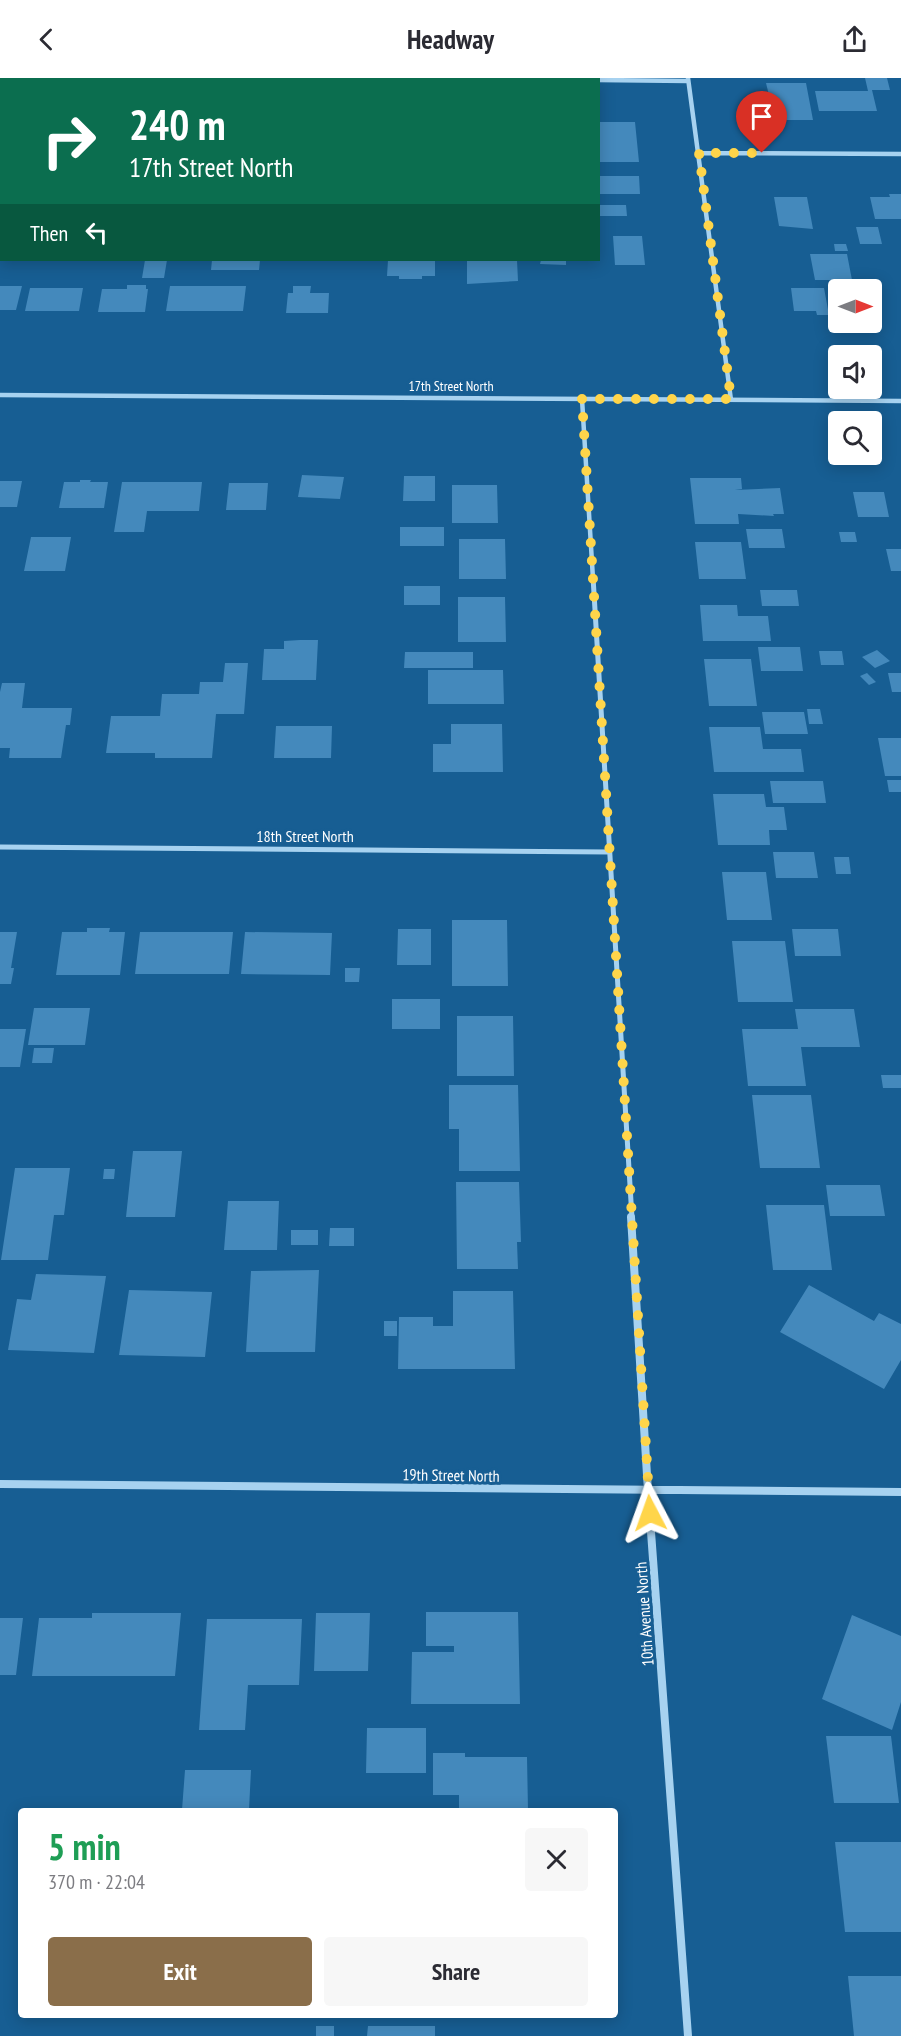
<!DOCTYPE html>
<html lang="en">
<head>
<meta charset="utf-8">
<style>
  :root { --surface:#fff; --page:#f7f7f7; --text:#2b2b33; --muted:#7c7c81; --accent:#8a6e4a }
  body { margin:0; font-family:"PT Sans Narrow",sans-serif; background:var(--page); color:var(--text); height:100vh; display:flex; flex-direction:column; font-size:22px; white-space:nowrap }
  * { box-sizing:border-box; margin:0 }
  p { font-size:20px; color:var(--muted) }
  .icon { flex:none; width:33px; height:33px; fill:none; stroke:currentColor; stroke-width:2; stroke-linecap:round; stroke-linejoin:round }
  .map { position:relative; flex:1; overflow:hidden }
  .panel { position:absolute; left:18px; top:1730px; width:600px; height:210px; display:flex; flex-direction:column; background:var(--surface); border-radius:6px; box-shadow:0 3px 15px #0003 }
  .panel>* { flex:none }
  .banner { position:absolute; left:0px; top:0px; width:600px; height:183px; box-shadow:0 3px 15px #0003; background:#0b6e4f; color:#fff; overflow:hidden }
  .needle { width:39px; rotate:90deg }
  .tools { position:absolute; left:828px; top:201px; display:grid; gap:12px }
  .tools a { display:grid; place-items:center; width:54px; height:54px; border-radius:6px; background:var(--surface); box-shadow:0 3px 15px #0003; font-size:30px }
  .pin { position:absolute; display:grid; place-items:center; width:51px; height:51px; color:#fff; margin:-62px -26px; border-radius:50% 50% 50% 0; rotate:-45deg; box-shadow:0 0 6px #0007 }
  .pin .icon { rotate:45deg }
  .me { position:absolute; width:66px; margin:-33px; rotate:356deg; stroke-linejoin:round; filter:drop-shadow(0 0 4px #0008) }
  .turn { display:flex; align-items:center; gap:21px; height:126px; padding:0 30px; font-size:27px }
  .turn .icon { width:78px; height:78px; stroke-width:2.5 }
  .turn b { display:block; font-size:42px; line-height:51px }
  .then { display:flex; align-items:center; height:57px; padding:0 30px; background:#0003; gap:12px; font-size:22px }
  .round { display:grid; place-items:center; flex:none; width:63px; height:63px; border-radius:6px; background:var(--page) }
  .headline { display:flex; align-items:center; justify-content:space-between; height:102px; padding:0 30px }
  h1 { font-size:36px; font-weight:700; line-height:45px; color:#1e9e55 }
  .button { display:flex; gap:12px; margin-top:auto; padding:12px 30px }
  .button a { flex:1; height:69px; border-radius:6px; background:var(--accent); color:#fff; font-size:24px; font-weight:700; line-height:69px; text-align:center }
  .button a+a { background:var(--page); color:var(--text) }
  header { display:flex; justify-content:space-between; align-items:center; height:78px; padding:0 30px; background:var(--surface); font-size:27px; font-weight:700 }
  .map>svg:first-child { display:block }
</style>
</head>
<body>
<header><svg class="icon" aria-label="back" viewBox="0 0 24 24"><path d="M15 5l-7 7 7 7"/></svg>Headway<svg class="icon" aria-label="share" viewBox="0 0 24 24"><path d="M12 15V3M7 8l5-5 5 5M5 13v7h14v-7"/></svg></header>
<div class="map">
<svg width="901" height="1958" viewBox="0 0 901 1958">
  <rect width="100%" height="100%" fill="#175e93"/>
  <path fill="#4489bc" d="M865 0H887L890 12H872L877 33H819L815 13H868Z
    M766 5H806L813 42H775Z
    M598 44H635L639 84H598Z
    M598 98H639L640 116H599Z
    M889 116H901V141H875L870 119H890Z
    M774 119H807L813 151 779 148Z
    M598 127H626L627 138H599Z
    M856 149H878L882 166H860Z
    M613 158H642L645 187H615Z
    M834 166H846L848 173H835Z
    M810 176H847L852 202H815Z
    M145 182H167L164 200H142Z
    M212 182H260L259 192H211Z
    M388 182H435V198H422V201H399V198H387Z
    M467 182H517L518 203 467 206Z
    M541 182H566V187L540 186Z
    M127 207H146V211H148L145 234H98L102 211H127Z
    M0 208H22L16 232H0Z
    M170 208H246L243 233H166Z
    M293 208H311L310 215H329L328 235H286L288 215H293Z
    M30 210H83L79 233H25Z
    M791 210H824L829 237H817L816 233H794Z
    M302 397 344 399 340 421 298 419Z
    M404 398H435V423H403Z
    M690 400H741L742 411 735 412 780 410 784 436H773L774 438 738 436 739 446H695Z
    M80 402H91L90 404H108L104 430H59L64 404H80Z
    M0 403H22L17 429H0Z
    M122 404H202L199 433H147L144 454H114Z
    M229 405H268L266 432H226Z
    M452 407H497L498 445H452Z
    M853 414H884L889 439H858Z
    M400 449H444V468H400Z
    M746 451H782L785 470H749Z
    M839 454H855L857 464H841Z
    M31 459H71L65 493H24Z
    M459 461H505L506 501H459Z
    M695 464H741L746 501H699Z
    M886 471H901V493H891Z
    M404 508H440V527H404Z
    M760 512H797L799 528H762Z
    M458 519H505L506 564H458Z
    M700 527H737L738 538H768L771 563H703Z
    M300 562H318L316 602H262L264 571H284V563Z
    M758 569H800L803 593H761Z
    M877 572 890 583 875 590 862 579Z
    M819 573H842L844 587H821Z
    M405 574H473V590H404Z
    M704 581H751L757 628H709Z
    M225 585H248L244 636H216L212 680H155V675H106L111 638H160L162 616H199L200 604H223Z
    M428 592H503L504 626H428Z
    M867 595 876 604 869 607 860 598Z
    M888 595H901V614H892Z
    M2 605H25L22 630H72L70 647H66L61 680H9L10 670H0V614Z
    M807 631H820L823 646H809Z
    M762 634H804L808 656H765Z
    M451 646H502L503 694H433V666H451Z
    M276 648H332L331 680H274Z
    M709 649H760L763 671H801L804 694H714Z
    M878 660H901V698H885Z
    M887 702H901V714H889Z
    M770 703H823L826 725H773Z
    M713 716H764L766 729H784L787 752H769L770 767H718Z
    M773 774H814L818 800H776Z
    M834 779H849L851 796H836Z
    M722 794H766L772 842H727Z
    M452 842H507L508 908H452Z
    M87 850H110L109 854H125L120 897H56L62 854H87Z
    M398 851H431V887H397Z
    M792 851H838L841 878H795Z
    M0 854H17L11 890H14L11 906H0Z
    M140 854H233L229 896H135Z
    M245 854 332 855 330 897 241 896Z
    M732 863H785L793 924H738Z
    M345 890H360L359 904H345Z
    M392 921H440V951H392Z
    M34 930H90L85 967H28Z
    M795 931H854L860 969H801L806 1008H748L742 951H798Z
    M457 938H513L514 998H457Z
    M0 951H26L20 989H0Z
    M34 970H54L52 985H32Z
    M881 997H901V1010H883Z
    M449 1007H518L520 1093H459V1051H449Z
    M752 1017H811L820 1090H760Z
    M133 1073H182L175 1139H126Z
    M15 1090H70L64 1137H54L48 1182H1Z
    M104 1091H115L114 1101H103Z
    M456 1104H519L521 1164H517L518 1191H457Z
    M826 1107H880L885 1138H830Z
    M228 1123H279L277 1172H224Z
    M766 1127H824L832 1192H773Z
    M330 1150H354V1168H329Z
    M291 1152H318V1167H291Z
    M319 1192 315 1274H246L251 1193Z
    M36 1196 106 1198 94 1275 8 1272 17 1221 31 1222Z
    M809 1207 874 1243 879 1235 901 1246V1282L884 1311 780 1254Z
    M129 1212 212 1214 205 1279 119 1277Z
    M453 1213H513L515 1291H398L399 1239H433V1248H453Z
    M384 1243H397V1258H384Z
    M426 1534H518L520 1626H411L412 1574H454V1568H426Z
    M92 1535H181L175 1598H32L39 1540H92Z
    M316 1535H370L368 1593H314Z
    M852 1537 901 1558V1624L892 1652 822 1621Z
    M0 1540H23L16 1597H0Z
    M207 1541H302L299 1607H248L245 1652H199Z
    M367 1650H426V1695H366Z
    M826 1658H891L899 1725H834Z
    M433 1675H465V1679H527L528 1732H459V1717H433Z
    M185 1692H251L249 1732H182Z
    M835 1764H901V1854H845Z
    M848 1898H901V1958H854Z
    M316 1948H334V1958H316Z
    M368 1948H435V1958H367Z"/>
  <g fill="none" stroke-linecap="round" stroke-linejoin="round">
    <path stroke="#a7d2f0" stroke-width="4.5" d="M178 0 477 2
      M688 0 731 322
      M598 2 688 3
      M699 75 901 76
      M0 317 901 323
      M582 321 593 501"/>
    <path stroke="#a7d2f0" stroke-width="5" d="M593 499 632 1140
      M0 769 610 774"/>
    <path stroke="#a7d2f0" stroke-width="8" d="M631 1139 648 1413 688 1958
      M0 1406 901 1414"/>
  </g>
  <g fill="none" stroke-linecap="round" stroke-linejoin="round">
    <path stroke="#ffd54a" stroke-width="10" stroke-dasharray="0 18" d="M650 1435 582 321H731L699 75H762"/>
  </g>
  <g text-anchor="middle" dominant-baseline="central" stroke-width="6" stroke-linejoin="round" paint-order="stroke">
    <g font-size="14" fill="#fff" stroke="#175e93">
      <text x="451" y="308">17th Street North</text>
    </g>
    <g font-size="16" fill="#fff" stroke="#175e93">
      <text x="305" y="758">18th Street North</text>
      <text transform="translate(451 1397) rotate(1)">19th Street North</text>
      <text transform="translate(644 1536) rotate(-94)">10th Avenue North</text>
    </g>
  </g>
</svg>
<div class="tools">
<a><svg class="needle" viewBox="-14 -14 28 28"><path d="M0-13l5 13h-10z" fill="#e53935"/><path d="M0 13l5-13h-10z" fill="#7c7c81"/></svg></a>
<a><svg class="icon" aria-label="sound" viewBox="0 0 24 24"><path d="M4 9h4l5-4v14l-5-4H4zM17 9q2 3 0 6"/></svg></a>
<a><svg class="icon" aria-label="search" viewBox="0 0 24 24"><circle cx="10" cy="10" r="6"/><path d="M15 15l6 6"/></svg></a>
</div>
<div class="pin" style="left:762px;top:75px;background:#d93025"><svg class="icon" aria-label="arrive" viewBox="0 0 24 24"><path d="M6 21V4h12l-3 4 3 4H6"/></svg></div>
<svg class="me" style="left:650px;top:1435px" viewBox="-20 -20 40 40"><path d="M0-17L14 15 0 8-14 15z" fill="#ffd54a" stroke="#fff" stroke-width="4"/></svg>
<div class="banner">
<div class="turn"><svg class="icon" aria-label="right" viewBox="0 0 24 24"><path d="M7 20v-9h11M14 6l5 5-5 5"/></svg><div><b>240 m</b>17th Street North</div></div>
<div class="then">Then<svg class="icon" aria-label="left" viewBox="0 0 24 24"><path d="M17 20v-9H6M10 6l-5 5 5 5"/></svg></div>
</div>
<section class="panel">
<div class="headline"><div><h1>5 min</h1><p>370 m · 22:04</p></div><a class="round"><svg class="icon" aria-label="close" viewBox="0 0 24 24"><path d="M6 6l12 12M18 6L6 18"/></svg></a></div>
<div class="button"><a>Exit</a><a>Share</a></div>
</section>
</div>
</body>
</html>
